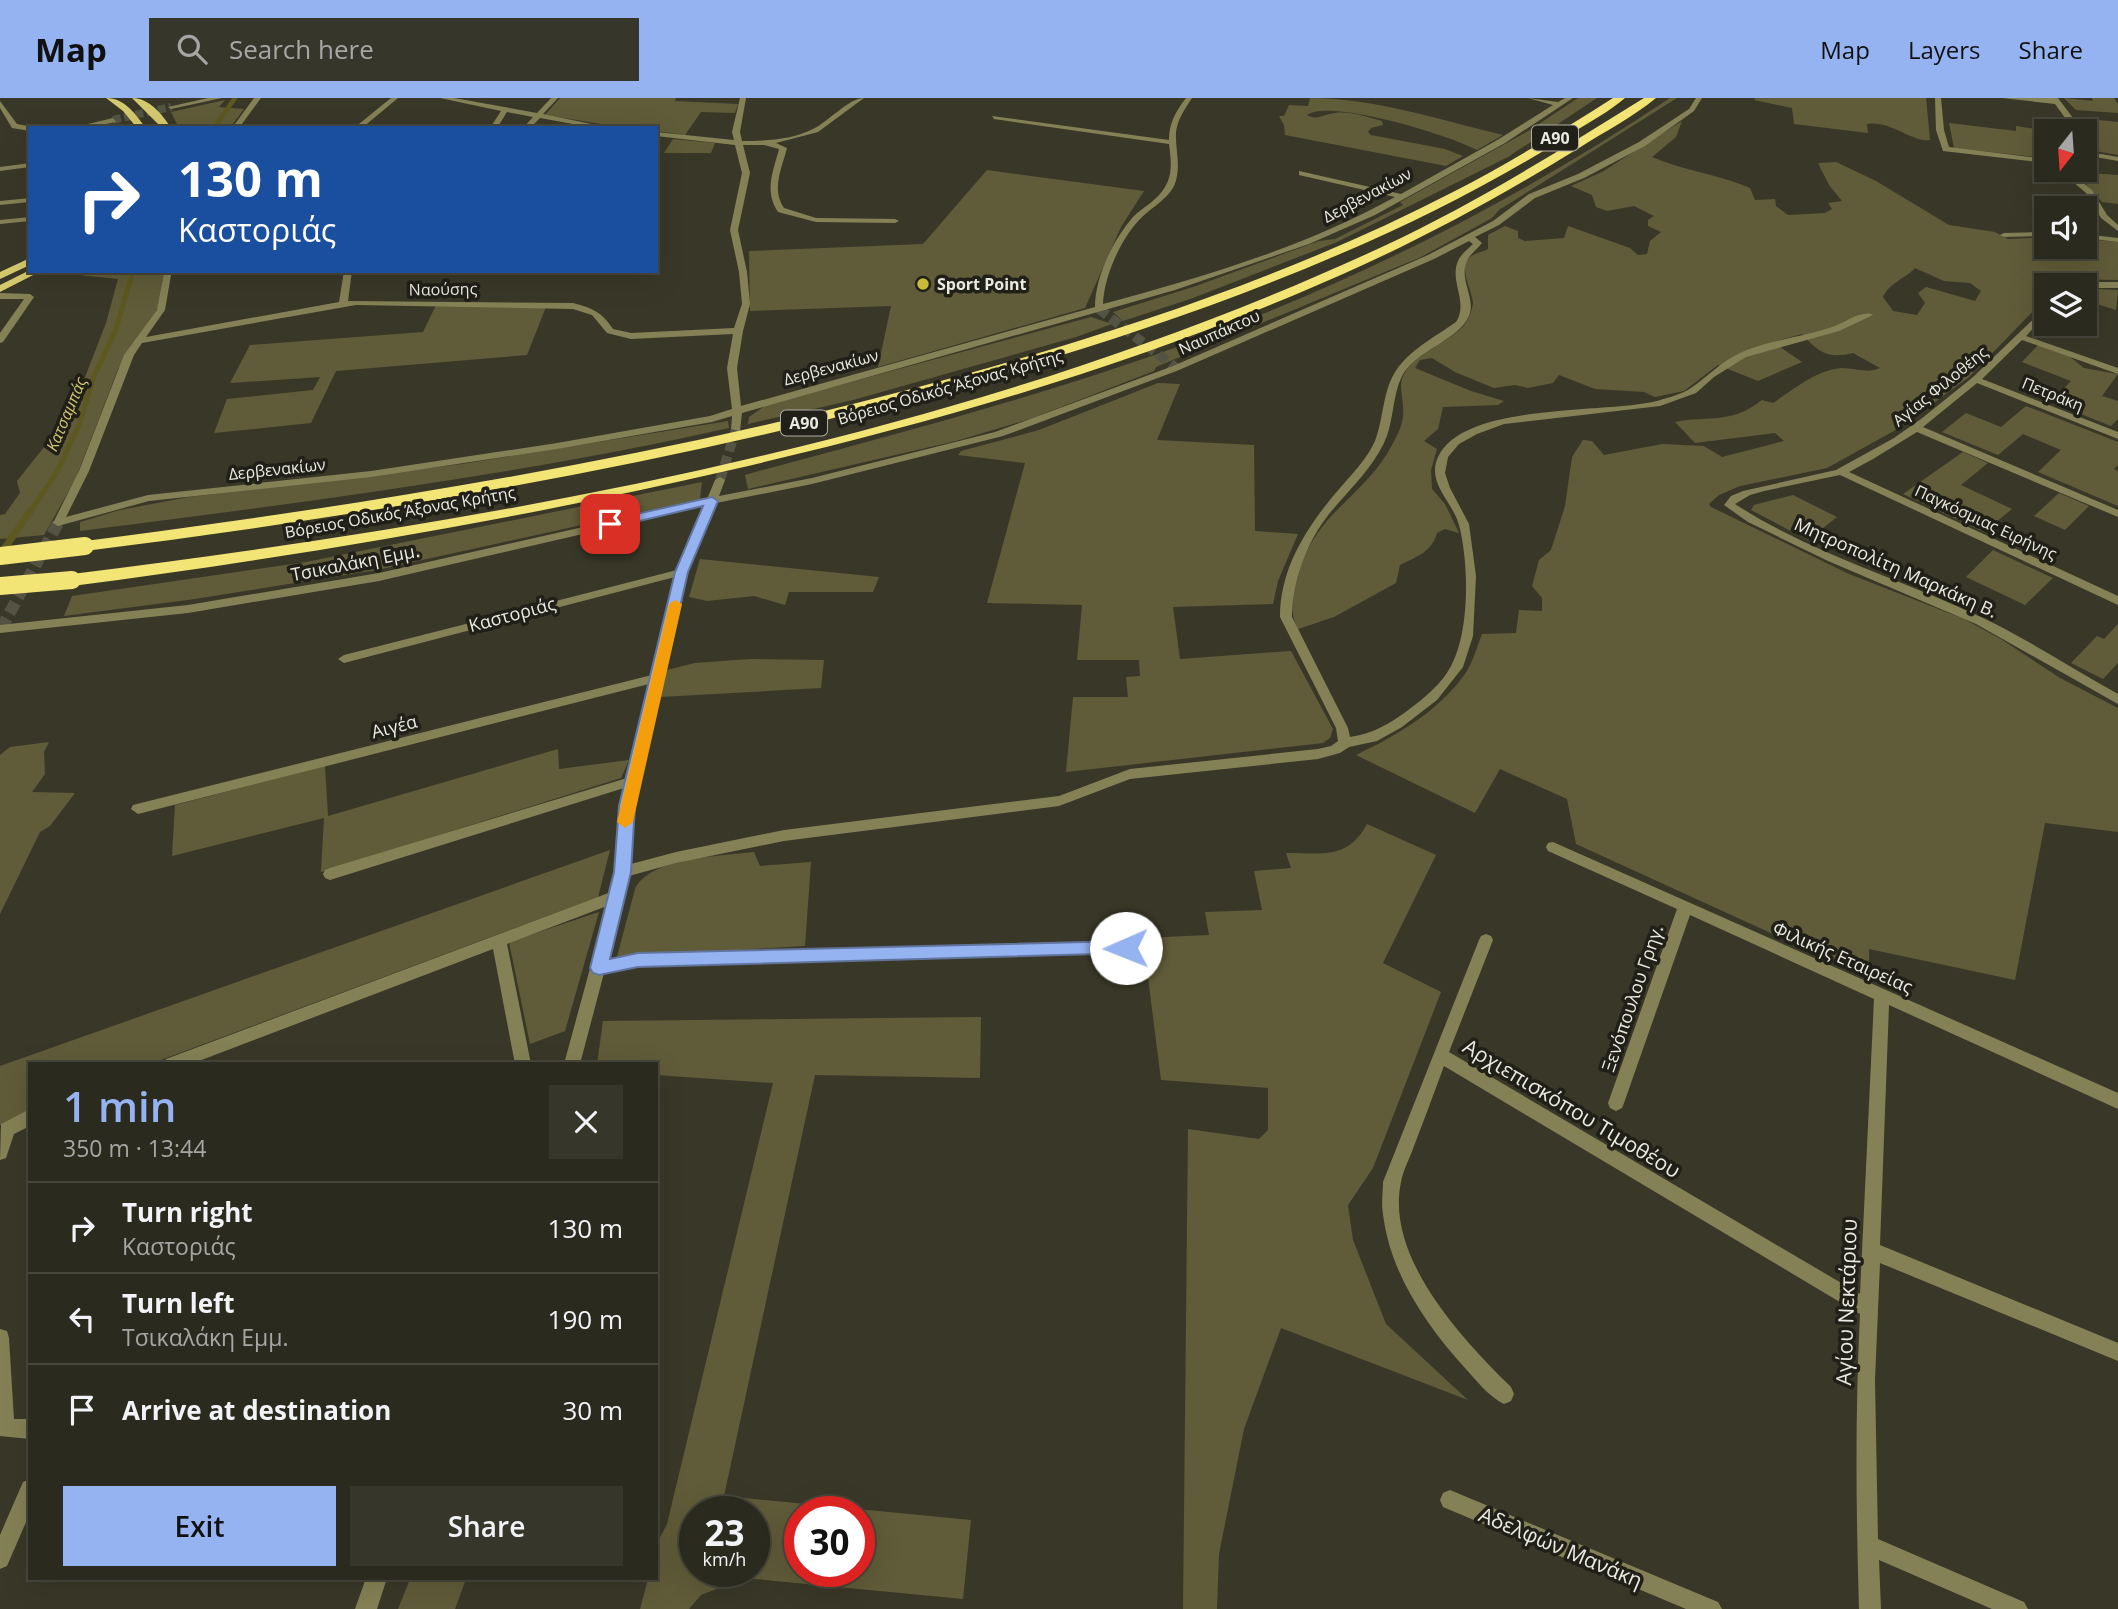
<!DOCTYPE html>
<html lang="en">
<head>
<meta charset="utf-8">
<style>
  :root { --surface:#2b2a1e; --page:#37362b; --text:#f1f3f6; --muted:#a6a7a4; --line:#47463c; --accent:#95b2f1 }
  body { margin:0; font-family:"Open Sans",sans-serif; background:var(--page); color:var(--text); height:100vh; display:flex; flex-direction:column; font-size:26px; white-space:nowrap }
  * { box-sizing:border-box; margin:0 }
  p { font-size:23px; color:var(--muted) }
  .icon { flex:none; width:38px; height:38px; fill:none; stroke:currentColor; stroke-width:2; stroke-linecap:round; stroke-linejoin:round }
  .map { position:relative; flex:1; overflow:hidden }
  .sheet { position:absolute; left:28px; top:964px; width:630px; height:518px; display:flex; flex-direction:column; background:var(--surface); border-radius:0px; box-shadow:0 7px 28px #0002,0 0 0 2px var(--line) }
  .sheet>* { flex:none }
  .top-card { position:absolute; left:28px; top:28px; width:630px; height:147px; border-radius:0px; box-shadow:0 7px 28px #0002,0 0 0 2px var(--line); background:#1a4fa0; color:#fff; overflow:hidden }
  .needle { width:46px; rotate:197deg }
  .tools { position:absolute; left:2034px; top:21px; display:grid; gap:14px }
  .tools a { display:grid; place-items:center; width:63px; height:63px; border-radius:0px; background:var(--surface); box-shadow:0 7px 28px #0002,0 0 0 2px var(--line); font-size:35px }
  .speed { position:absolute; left:679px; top:1398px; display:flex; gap:14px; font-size:35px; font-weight:700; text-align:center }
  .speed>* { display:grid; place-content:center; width:91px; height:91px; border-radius:50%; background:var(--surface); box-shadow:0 7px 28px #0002,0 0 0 2px var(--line); line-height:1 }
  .speed small { font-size:18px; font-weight:400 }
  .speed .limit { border:10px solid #d22; background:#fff; color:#111 }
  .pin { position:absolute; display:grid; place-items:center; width:60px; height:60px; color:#fff; margin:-30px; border-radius:14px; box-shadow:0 4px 10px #0006 }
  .me { position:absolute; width:77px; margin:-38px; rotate:269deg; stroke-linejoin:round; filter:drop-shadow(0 0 5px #0008) }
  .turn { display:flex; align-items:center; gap:24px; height:147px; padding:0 35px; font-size:32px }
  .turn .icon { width:91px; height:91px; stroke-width:2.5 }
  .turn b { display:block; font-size:49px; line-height:60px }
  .round { display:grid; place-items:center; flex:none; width:74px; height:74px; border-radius:0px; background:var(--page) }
  .overview { display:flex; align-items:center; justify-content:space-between; height:119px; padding:0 35px }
  h1 { font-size:42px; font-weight:600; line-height:52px; color:var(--accent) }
  .action { display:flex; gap:14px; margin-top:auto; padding:14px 35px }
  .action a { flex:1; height:80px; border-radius:0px; background:var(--accent); color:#111; font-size:28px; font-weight:600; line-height:80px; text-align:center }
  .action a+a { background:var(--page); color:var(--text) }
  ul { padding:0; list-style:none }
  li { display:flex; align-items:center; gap:21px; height:91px; padding:0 35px; border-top:2px solid var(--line) }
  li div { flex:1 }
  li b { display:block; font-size:26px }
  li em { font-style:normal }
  header { display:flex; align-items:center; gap:42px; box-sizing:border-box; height:98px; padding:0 35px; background:var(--accent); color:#111 }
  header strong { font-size:33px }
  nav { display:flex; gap:38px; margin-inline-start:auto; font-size:24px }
  .search { width:490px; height:63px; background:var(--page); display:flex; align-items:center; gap:18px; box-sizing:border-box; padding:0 24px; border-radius:0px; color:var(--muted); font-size:26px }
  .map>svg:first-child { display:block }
</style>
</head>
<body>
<header>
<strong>Map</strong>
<div class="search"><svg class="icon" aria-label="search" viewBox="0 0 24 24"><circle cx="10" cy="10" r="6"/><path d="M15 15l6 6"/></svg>Search here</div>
<nav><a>Map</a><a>Layers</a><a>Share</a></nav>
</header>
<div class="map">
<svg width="2118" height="1511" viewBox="0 0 2118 1511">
  <rect width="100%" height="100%" fill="#393828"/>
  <path fill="#605c39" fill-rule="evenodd" d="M560 0H676L675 3 738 6 735 15 701 14 685 37 656 33V30H627L545 17Z
    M1310 0C1375 0 1440 22 1503 37L1477 52C1450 37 1329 0 1307 17 1316 23 1324 16 1335 15 1351 13 1367 19 1382 23L1383 27 1371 30 1368 34 1371 37 1445 51 1463 58 1446 68 1285 37 1284 27 1279 18H1284L1289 7 1308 8Z
    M1578 0H1597L1508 59 1337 144 1193 200 1123 223 1113 214 1193 189 1319 143 1335 141 1403 107 1400 104 1530 32Z
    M1670 0H1677L1499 112 1492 120 1421 159 1156 269 1154 273 1030 321 956 343 748 391 745 377C869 343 993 311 1116 270 1312 205 1499 115 1670 0Z
    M1756 0H1926L1930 42C1912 45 1891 22 1867 26L1868 35 1794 26 1792 10 1754 2Z
    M2064 0 2093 3 2092 0H2114L2118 6V15L2076 12Z
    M225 2 219 9 244 11 230 30H179L171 14Z
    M2078 20 2118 24V57L2084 51V33H2080L2082 30Z
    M1682 23 1676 39 1652 59C1684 73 1718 76 1750 90L1755 102 1775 101 1776 108 1788 117 1825 115 1832 111 1828 105 1842 103 1829 87 1818 65 1836 64 1876 83 1949 127 1995 134 2008 141 2046 139V149H2084V141L2118 144V182L2067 181 2055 187H2046V199L2039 207 1969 279 1901 329 1827 370 1740 388 1719 397 1709 406 1711 409 1849 476 1964 521 2001 541 2060 580 2118 610V734L2045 725 2015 882 1869 851V880L1576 746 1567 701 1500 671 1475 715 1356 657C1396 638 1439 613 1465 576 1473 564 1477 549 1482 536L1516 535 1519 512 1542 513V500L1532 488 1539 462 1551 452 1565 408 1572 359 1583 342 1592 343 1604 357 1662 346 1704 348 1722 359 1784 343 1775 335 1695 345 1675 324C1711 317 1730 327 1762 302L1773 305C1794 291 1816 272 1842 270 1856 270 1867 276 1880 270L1853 255C1828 261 1819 255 1802 236L1773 244 1802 264 1758 283 1718 267 1684 293 1655 299 1644 294 1595 291 1559 277 1553 285 1528 290 1515 287 1494 290 1455 274 1432 260 1420 262 1415 270 1471 293 1504 303 1498 307 1443 309 1438 331 1424 343 1437 351 1431 372 1432 391 1445 406 1459 435 1445 431 1437 435C1432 454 1416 459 1400 467L1396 485 1334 519 1298 531C1283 504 1300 461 1317 436 1335 409 1368 387 1387 356 1393 345 1402 331 1403 318 1405 303 1397 289 1404 276 1417 252 1458 242 1468 221 1470 218 1472 211 1473 206 1473 193 1455 166 1473 157 1478 154 1483 154 1488 151V137L1505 128 1518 133V140L1525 143 1564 140 1568 128 1630 150 1638 157 1647 156 1650 143 1661 134 1648 128V122L1654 118 1634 108 1607 113 1596 109 1592 97 1571 88 1602 74ZM1915 170 1944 183 1970 185 1981 193 1975 203 1926 189 1918 195 1925 205 1917 217 1893 213 1883 199C1889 185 1905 181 1915 170Z
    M1949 25 2016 33V28L2049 33H2046V60L1954 50Z
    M673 41 715 45 711 55H664Z
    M987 72 1144 93 1121 129 1085 210 878 269 891 208 750 213 749 153 923 146Z
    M2075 74 2118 77V106L2102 104Z
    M167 173 162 183 161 202 155 216 129 251 118 271 76 380 44 437 0 441V417L5 416 20 395 17 383 60 329 75 305 106 225 118 181 51 174Z
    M2095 191 2118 192 2116 212 2084 202V193Z
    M436 207 546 209 527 257 336 273 311 325 214 335 227 301 313 292 320 279 230 285 250 247 423 234Z
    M1091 219 1112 226 1076 239 853 302 748 326 749 319 766 307Z
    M2038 247 2069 258 2084 270 2118 276 2102 298 2118 303V321L2111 328 2051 304 2071 283 2022 264Z
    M1158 285 1180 286 1157 342 1254 347 1255 433 1298 436 1278 483 1273 506 1173 509 1180 561 1291 553 1333 631 1330 640 1323 645 1066 674 1073 599H1128L1126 579 1140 578 1139 562H1077L1082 507 987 505 1025 365 958 357 961 353 1039 332Z
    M2026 308 2118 344V367L2114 371 2118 373V408L2038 374 2061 352 2023 336 1998 357 1942 334 1966 315 2001 329Z
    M728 323 729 330C515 378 298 405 80 433V424L120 412 189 399 462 366Z
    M1963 354 1988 365 1961 387 2012 411 1984 434 1903 396Z
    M702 384 700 401 377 472 195 501 64 518 72 498 306 464Z
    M2059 395 2089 408 2065 432 2034 418Z
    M1793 397 1837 419 1808 442 1751 412 1754 407Z
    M1993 452 2053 480 2025 507 1966 479Z
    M700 461 879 479 873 494H789L785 507 754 498 707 503 689 499Z
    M2118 526V565L2103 581 2071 565 2097 538 2104 541Z
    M750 561 824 562 821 590 660 599 667 572 695 565Z
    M49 644 44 654 45 676 32 694 75 695 50 728 40 734 0 816V657L10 649Z
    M558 651 559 671 629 662 621 680 321 774 324 720 172 758 175 707 325 668 328 718Z
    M1367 726 1436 757 1383 865 1441 894 1373 1070 1348 1107 1353 1142 1386 1226 1468 1302 1281 1230 1244 1331 1219 1456 1217 1511H1183L1188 1031 1259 1041 1268 1032V990L1161 982 1143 840 1209 837 1205 814 1262 812 1254 773 1291 770 1286 755C1322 755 1348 762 1367 726Z
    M610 752 598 799 150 966H30V1014L0 1027V968Z
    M754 754 760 768 811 764 805 848 617 859 635 791C650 759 722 758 754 754Z
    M599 814 565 933 530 946 509 844Z
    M981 919 980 980 815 977 724 1398 971 1422 963 1501 745 1480 701 1497 689 1511H640L648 1481 656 1480V1447L667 1426 773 985 656 977V966H597L603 923ZM695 1414H754V1474H695ZM800 1414H859V1474H800Z
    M410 1481V1480L466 1481 455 1511H398Z"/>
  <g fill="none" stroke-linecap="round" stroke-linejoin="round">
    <path stroke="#5d5720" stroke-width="4.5" d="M214 30 235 0
      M130 184 133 173"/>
    <path stroke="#5d5720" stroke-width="5" d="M30 414 56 376 79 327 94 278 115 234 130 183"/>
    <path stroke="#5d5720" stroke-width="7" d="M0 457 31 412"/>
    <path stroke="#545344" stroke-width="8" stroke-dasharray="8 3.5" stroke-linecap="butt" d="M113 22 171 9"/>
    <path stroke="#545344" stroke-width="10" stroke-dasharray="10 5" stroke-linecap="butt" d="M1099 211 1176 270
      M720 382 736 331"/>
    <path stroke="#545344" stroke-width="12" stroke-dasharray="12 6" stroke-linecap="butt" d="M1 531 58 425"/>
    <path fill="#858156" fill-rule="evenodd" d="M208 0H222L171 11 168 9Z
      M254 0H261L239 30H232Z
      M391 0H398L362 30H354Z
      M440 0H454L537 15 551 0H558L543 16 611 30H595L540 20 530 30H523L533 19 507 14 497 30H490L501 13Z
      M740 0H746L740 34 742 43C765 43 791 42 813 31 828 24 849 0 864 0L818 34 776 45 787 50C782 70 771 91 784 110L816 120 895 121 899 123 895 125 816 124 778 114C764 93 773 74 779 51L764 47H743L750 75 738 132 747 174 750 206 743 233 737 270 741 308 1095 209C1095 179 1113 142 1133 119 1143 109 1158 102 1165 89 1173 76 1171 61 1169 46L994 21 992 18 1169 42C1169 25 1176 13 1186 0H1192C1185 11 1178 20 1176 34 1175 52 1182 70 1174 88 1167 101 1153 109 1143 118 1122 138 1104 177 1103 206 1203 179 1305 149 1395 99L1299 77V73L1401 96 1499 41 1553 7 1528 0 1558 4 1565 0H1573L1505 45 1375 117 1309 146 1175 192 742 315 740 333 731 331 732 318 712 324 557 351 371 379 149 403 58 428 53 425 79 373 124 257 157 212 164 175 171 177 165 212 146 239 339 204 344 173H352L348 203 573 205C592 210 602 214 613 231L631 235 734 230 742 206 739 174 730 132 742 75 735 47 656 38V34L734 42 732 34ZM356 207 573 211 592 217 607 235 631 241 733 236 727 270 732 311 710 318 557 345 371 373 148 397 66 419 89 373 134 257 142 245Z
      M1696 0H1702L1694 13 1645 48 1584 80 1535 100 1499 127 1475 139 1482 145C1477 152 1468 157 1466 166 1460 183 1476 201 1469 218 1458 243 1416 252 1402 278 1392 298 1394 324 1384 345 1371 372 1348 393 1329 416 1307 444 1292 483 1292 519L1348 630 1350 639C1372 636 1389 626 1407 613 1423 601 1442 586 1451 568 1470 533 1469 465 1459 427 1453 404 1426 385 1438 359 1464 304 1604 316 1657 303 1667 300 1682 296 1691 290 1707 279 1720 265 1738 256 1766 242 1805 239 1835 228 1845 224 1864 211 1873 217L1839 233 1746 259 1714 279 1696 295 1660 308 1504 326 1477 336 1459 346 1448 359 1445 375 1450 390 1469 426 1476 478 1473 538 1463 569 1437 602 1402 629 1377 643 1349 649 1340 655 1318 661 1130 681 1059 708 784 743 676 765 629 778 607 862 638 856 1126 844 1131 846 1133 850 1131 854 638 868 604 875 580 966H564L607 808 507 846 531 966H515L493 851 191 966H164L166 961 611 794C619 760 616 725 624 690L330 782 325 780 323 776 325 772 330 770 627 680 649 586 138 716 131 711 133 707 652 577 675 479 344 565 338 561 344 557 677 472 704 408 379 483 188 515 0 535V527L188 507 379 475 707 401 715 382 720 379 725 382 719 398 812 380 995 334 1173 268 1428 157 1493 123 1529 96 1578 76 1639 44 1689 11ZM1469 143 1473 146C1468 151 1461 156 1458 163 1449 183 1469 204 1456 224 1435 239 1407 253 1394 276 1383 294 1383 323 1375 343 1367 361 1352 376 1340 390 1308 427 1280 469 1280 519L1336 630 1338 643 1331 648 1318 651 1130 671 1059 698 784 732 676 754 631 766 634 708 688 474 716 405 812 386 1003 338 1179 272 1434 161Z
      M1935 0H1941L1944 32 1949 49 2046 61V65L1943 53 1936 32Z
      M2002 0H2058L2076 24 2078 33H2071L2068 24 2055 6Z
      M0 3 17 26 33 29 30 30V33L12 30 0 10Z
      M113 20 116 24 86 30H71Z
      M2084 53 2118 59V63L2084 57Z
      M30 65V69L0 73V69Z
      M2059 72H2067L2092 92 2107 117 2118 127V133L2101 120 2086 95Z
      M30 100V104L0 107V103Z
      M30 119V123L0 126V122Z
      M2046 134V138L2004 139 2000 137 2004 135Z
      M2084 136 2118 140V144L2084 140Z
      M2077 184H2118V190H2084V187H2073Z
      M0 195 30 196 34 199 3 244 0 245V235L24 201H0Z
      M2046 209V217L2026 238 2118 270V276L2022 242 1982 281 2118 334V341L1977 285 1923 329 2118 412V419L1917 334 1873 361 1849 374 2118 498V507L1840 377 1764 393 1750 397 1735 406C1812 456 1902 481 1983 520 2029 542 2073 571 2118 596V606L1976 526 1828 463 1748 424 1724 407 1731 398 1743 393 1836 372 1894 340 1921 321 1972 280Z
      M1553 744 2118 995V1011L1889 907 1880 1147 2118 1245V1263L1880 1165 1875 1282 1878 1441 2024 1504 2028 1511H1992L1879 1462 1881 1511H1859C1856 1413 1855 1315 1860 1216L1444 968C1434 995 1424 1022 1414 1048 1410 1060 1403 1072 1401 1084 1385 1159 1462 1241 1511 1289L1514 1296 1511 1303 1504 1306C1489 1299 1476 1282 1465 1270 1426 1227 1390 1175 1383 1116 1381 1106 1383 1094 1383 1084L1479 842 1481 838 1486 836 1491 838 1493 842 1449 954 1860 1196 1874 901 1690 817 1624 1005 1622 1010 1616 1013 1610 1010 1608 1005 1677 811 1548 753 1546 749 1548 745Z
      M30 1011V1028L14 1036 6 1060 0 1062 1 1026Z
      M0 1231 7 1233 9 1240 14 1321H30V1341L0 1338Z
      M30 1381V1415L7 1468 0 1471V1437L23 1384Z
      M1450 1392 1718 1504 1722 1511H1686L1443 1409 1440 1402 1443 1395Z
      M366 1480H387L377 1511H355Z"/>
    <path fill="#d4c96d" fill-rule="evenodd" d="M106 0C125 0 135 16 146 30H137L123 13Z
      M132 0C149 0 162 16 171 30H162Z
      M30 160V167L0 181V174Z
      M30 172 41 173 0 194V187Z"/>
    <path fill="#f3e575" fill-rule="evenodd" d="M1613 0H1625C1609 14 1589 24 1571 36 1498 82 1420 122 1340 156 1193 219 1040 267 885 307 622 375 354 419 85 453L77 448 85 443C381 405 675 357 963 277 1131 230 1298 174 1453 94 1508 66 1561 33 1613 0Z
      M1644 0H1656C1633 19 1604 34 1579 50 1509 93 1439 132 1365 166 1160 260 944 323 726 373 510 423 292 459 72 488L63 482 72 476C516 421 975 338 1384 148 1474 106 1559 53 1644 0Z"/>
    <path stroke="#f3e575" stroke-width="18" d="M0 458 85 448
      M0 488 72 482"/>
  </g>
  <path fill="#95b2f1" stroke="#61749d" stroke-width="2" d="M712 399 718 403 688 474 635 708 631 774 610 861 638 855 1126 843 1132 845 1135 850 1132 855 638 869 599 877 593 875 590 870 614 774 619 708 675 474 703 408 610 430 603 426 610 422Z"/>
  <path fill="#f59e0b" d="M675 502 682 506 633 724 625 730 617 724 669 506Z"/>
  <circle fill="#c9ba3a" stroke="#201f18" stroke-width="2.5" cx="923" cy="186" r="7"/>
  <g text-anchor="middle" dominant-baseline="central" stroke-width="7" stroke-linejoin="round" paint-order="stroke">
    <g fill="#201f18" stroke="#aeada4" stroke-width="2">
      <rect x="1532" y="27.5" width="46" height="25" rx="5"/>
      <rect x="781" y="312.5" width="46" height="25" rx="5"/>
    </g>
    <g font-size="16" font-weight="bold" fill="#ebeae0">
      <text x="1555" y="40">Α90</text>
      <text x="804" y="325">Α90</text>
    </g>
    <g font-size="16" fill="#ebeae0" stroke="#201f18">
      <text transform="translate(1367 97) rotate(-28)">Δερβενακίων</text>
      <text transform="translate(443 191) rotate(-1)">Ναούσης</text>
      <text transform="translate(1219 234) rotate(-24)">Ναυπάκτου</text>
      <text transform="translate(831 269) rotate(-15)">Δερβενακίων</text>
      <text transform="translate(1940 288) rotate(-39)">Αγίας Φιλοθέης</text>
      <text transform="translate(950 289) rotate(-16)">Βόρειος Οδικός Άξονας Κρήτης</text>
      <text transform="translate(2053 296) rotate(22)">Πετράκη</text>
      <text transform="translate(277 371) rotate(-6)">Δερβενακίων</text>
      <text transform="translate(400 414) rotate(-10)">Βόρειος Οδικός Άξονας Κρήτης</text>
      <text transform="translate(1986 424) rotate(25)">Παγκόσμιας Ειρήνης</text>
    </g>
    <g font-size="16" font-weight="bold" fill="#ebeae0" stroke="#201f18" text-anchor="start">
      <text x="937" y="186">Sport Point</text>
    </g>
    <g font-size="16" font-style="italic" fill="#cec572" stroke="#201f18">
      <text transform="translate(66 316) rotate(-67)">Κατσαμπάς</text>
    </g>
    <g font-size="18" fill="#ebeae0" stroke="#201f18">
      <text transform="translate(355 464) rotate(-11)">Τσικαλάκη Εμμ.</text>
      <text transform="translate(1896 469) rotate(24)">Μητροπολίτη Μαρκάκη Β.</text>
      <text transform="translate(512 516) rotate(-15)">Καστοριάς</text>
      <text transform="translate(394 628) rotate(-14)">Αιγέα</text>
      <text transform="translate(1843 859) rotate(24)">Φιλικής Εταιρείας</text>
      <text transform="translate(1632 900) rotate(-71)">Ξενόπουλου Γρηγ.</text>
    </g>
    <g font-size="21" fill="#ebeae0" stroke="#201f18">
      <text transform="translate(1572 1010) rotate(31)">Αρχιεπισκόπου Τιμοθέου</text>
      <text transform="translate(1846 1204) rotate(-88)">Αγίου Νεκτάριου</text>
      <text transform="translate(1561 1449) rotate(23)">Αδελφών Μανάκη</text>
    </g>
  </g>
</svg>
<div class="tools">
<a><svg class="needle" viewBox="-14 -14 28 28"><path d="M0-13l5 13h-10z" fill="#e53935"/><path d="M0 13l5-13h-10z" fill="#a6a7a4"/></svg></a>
<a><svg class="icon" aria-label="sound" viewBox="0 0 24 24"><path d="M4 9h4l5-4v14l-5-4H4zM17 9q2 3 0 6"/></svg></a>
<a><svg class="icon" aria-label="layers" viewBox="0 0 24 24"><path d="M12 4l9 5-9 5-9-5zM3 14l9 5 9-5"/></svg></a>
</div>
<div class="speed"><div>23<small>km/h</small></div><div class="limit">30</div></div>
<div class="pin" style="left:610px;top:426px;background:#d93025"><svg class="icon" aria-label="arrive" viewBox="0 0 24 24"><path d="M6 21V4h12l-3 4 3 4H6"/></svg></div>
<svg class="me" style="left:1126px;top:850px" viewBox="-20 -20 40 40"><circle r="19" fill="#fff"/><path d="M0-13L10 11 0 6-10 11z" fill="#95b2f1"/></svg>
<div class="top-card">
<div class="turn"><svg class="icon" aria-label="right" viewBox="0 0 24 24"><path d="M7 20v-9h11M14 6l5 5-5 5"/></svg><div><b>130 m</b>Καστοριάς</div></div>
</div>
<section class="sheet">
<div class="overview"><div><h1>1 min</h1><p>350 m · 13:44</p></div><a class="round"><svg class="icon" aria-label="close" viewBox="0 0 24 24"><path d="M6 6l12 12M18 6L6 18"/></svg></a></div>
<ul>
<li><svg class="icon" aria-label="right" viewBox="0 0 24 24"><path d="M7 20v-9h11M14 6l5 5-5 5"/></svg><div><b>Turn right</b><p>Καστοριάς</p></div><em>130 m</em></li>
<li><svg class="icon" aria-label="left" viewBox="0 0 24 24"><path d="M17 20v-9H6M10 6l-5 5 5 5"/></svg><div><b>Turn left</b><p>Τσικαλάκη Εμμ.</p></div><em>190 m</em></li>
<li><svg class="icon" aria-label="arrive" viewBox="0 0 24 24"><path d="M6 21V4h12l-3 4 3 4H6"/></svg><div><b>Arrive at destination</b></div><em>30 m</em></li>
</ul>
<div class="action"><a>Exit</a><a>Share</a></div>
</section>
</div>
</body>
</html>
